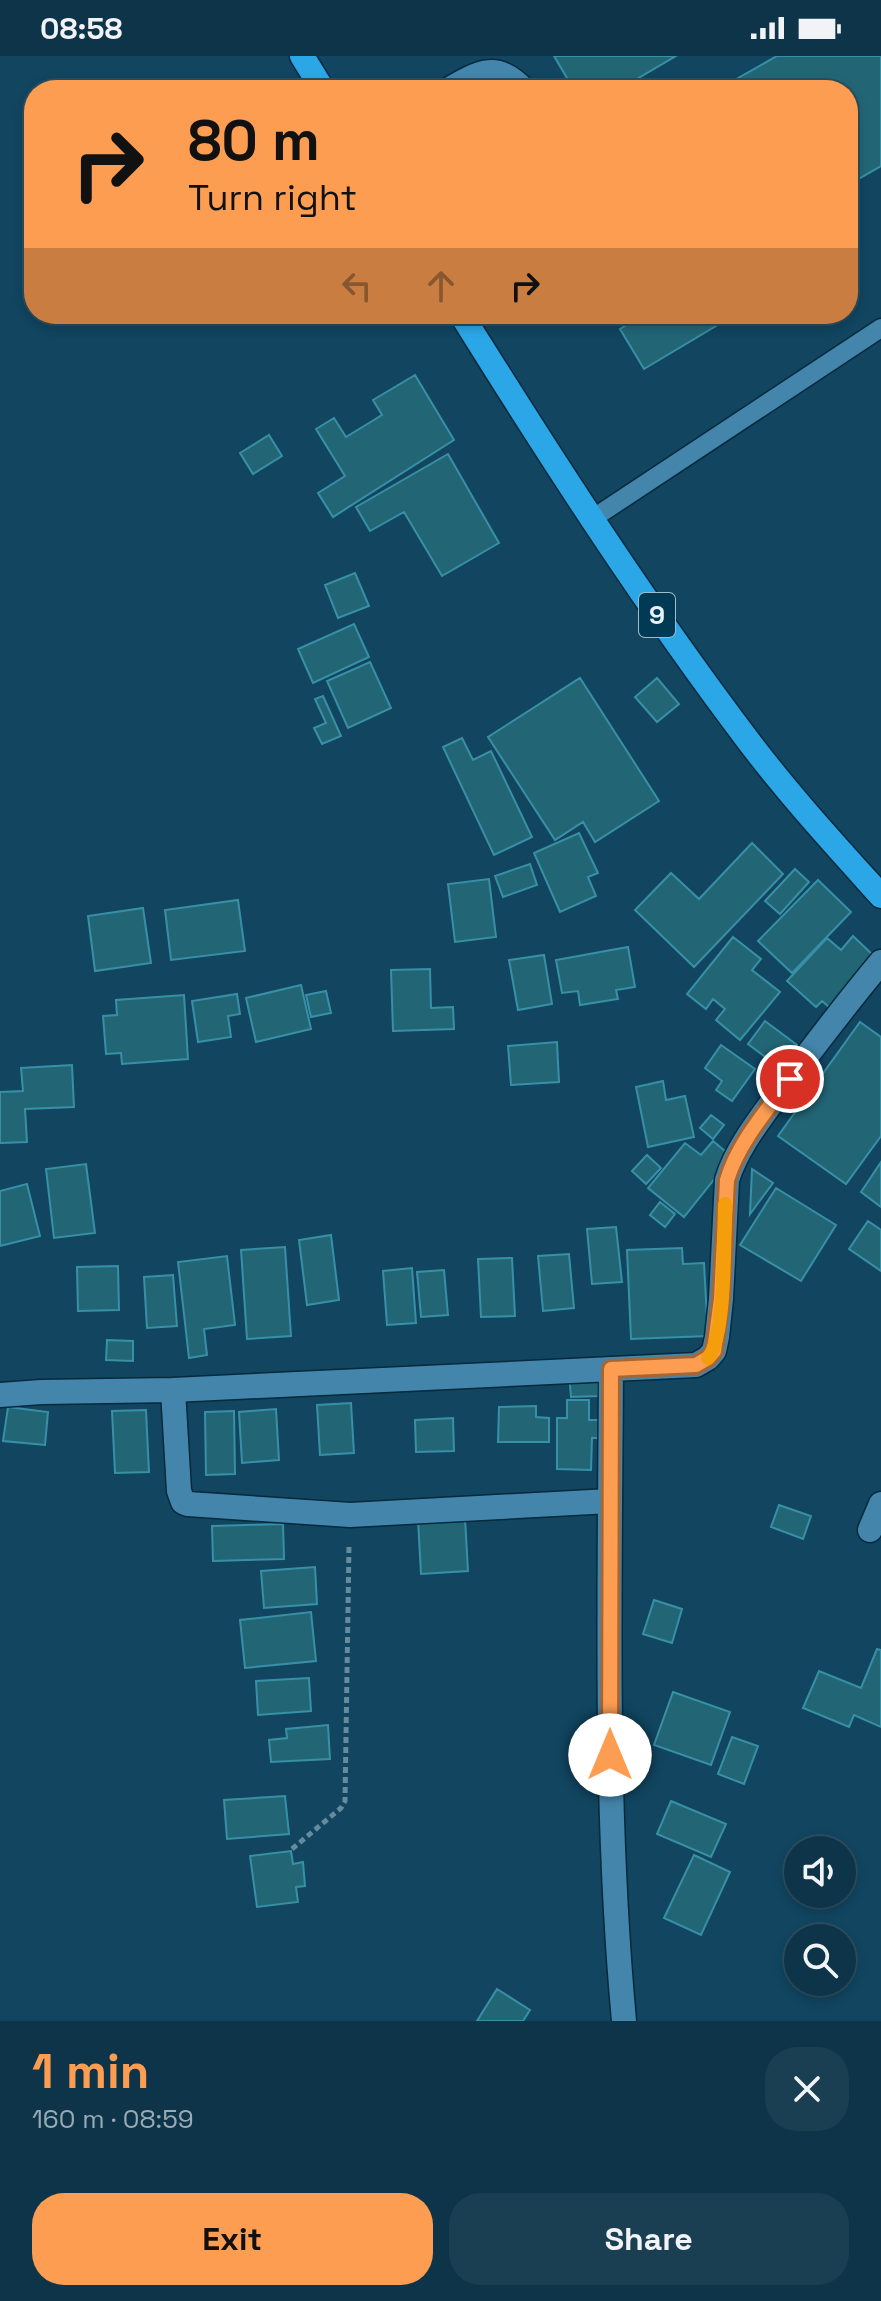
<!DOCTYPE html>
<html lang="en">
<head>
<meta charset="utf-8">
<style>
  :root { --surface:#0d3448; --page:#1b3f52; --text:#f1f3f6; --muted:#9aaab4; --line:#2d4f60; --accent:#fc9d52 }
  body { margin:0; font-family:"Space Grotesk",sans-serif; background:var(--page); color:var(--text); height:100vh; display:flex; flex-direction:column; font-size:30px; white-space:nowrap }
  * { box-sizing:border-box; margin:0 }
  p { font-size:26px; color:var(--muted) }
  .icon { flex:none; width:44px; height:44px; fill:none; stroke:currentColor; stroke-width:2; stroke-linecap:round; stroke-linejoin:round }
  .map { position:relative; height:1965px; overflow:hidden }
  .details { display:flex; flex-direction:column; background:var(--surface); flex:1 }
  .details>* { flex:none }
  .guide { position:absolute; left:24px; top:24px; width:834px; height:244px; border-radius:32px; box-shadow:0 4px 12px #0003,0 0 0 2px var(--line); background:#fc9d52; color:#111; overflow:hidden }
  .tools { position:absolute; left:784px; top:1780px; display:grid; gap:16px }
  .tools a { display:grid; place-items:center; width:72px; height:72px; border-radius:50%; background:var(--surface); box-shadow:0 4px 12px #0003,0 0 0 2px var(--line); font-size:40px }
  .pin { position:absolute; display:grid; place-items:center; width:68px; height:68px; color:#fff; margin:-34px; border:4px solid #fff; border-radius:50%; box-shadow:0 2px 8px #0007 }
  .me { position:absolute; width:88px; margin:-44px; rotate:0deg; stroke-linejoin:round; filter:drop-shadow(0 0 6px #0008) }
  .turn { display:flex; align-items:center; gap:28px; height:168px; padding:0 32px; font-size:36px }
  .turn .icon { width:104px; height:104px; stroke-width:2.5 }
  .turn b { display:block; font-size:56px; line-height:68px }
  .lanes { display:flex; align-items:center; height:76px; padding:0 32px; background:#0003; justify-content:center; gap:40px; direction:ltr }
  .lanes .off { opacity:.35 }
  .round { display:grid; place-items:center; flex:none; width:84px; height:84px; border-radius:32px; background:var(--page) }
  .overview { display:flex; align-items:center; justify-content:space-between; height:136px; padding:0 32px }
  h1 { font-size:48px; font-weight:600; line-height:60px; color:var(--accent) }
  .cta { display:flex; gap:16px; margin-top:auto; padding:16px 32px }
  .cta a { flex:1; height:92px; border-radius:32px; background:var(--accent); color:#111; font-size:32px; font-weight:600; line-height:92px; text-align:center }
  .cta a+a { background:var(--page); color:var(--text) }
  .status { display:flex; justify-content:space-between; align-items:center; height:56px; padding:0 40px; background:var(--surface); direction:ltr }
  .status svg { height:22px; fill:currentColor }
  .map>svg:first-child { display:block }
</style>
</head>
<body>
<div class="status"><b>08:58</b><svg viewBox="0 0 49 12"><path d="M0 12V9h3v3zM5 12V6h3v6zM10 12V3h3v9zM15 12V0h3v12zM26 1h20v11H26zM47 4h2v5h-2z"/></svg></div>
<div class="map">
<svg width="881" height="1965" viewBox="0 0 881 1965">
  <rect width="100%" height="100%" fill="#114560"/>
  <path fill="#226676" stroke="#3890a6" stroke-width="2" d="M554 0H676L618 34H574Z
    M777 0H881V110L848 129V34H717Z
    M645 258H736L644 313 620 273Z
    M415 319 454 384 333 461 318 437 345 420 316 373 334 362 346 381 382 359 373 344Z
    M269 379 282 400 253 418 240 397Z
    M448 398 499 487 442 520 404 456 370 475 356 451Z
    M355 517 369 550 338 562 325 529Z
    M354 568 369 601 313 627 298 593Z
    M370 606 391 652 348 672 327 625Z
    M580 622 659 745 595 786 583 766 555 784 488 681Z
    M657 622 679 648 657 666 635 641Z
    M323 640 341 680 322 688 314 672 326 667 315 643Z
    M462 682 473 704 491 695 532 781 494 799 443 691Z
    M579 777 598 817 588 821 596 840 560 856 534 797Z
    M752 787 783 818 694 911 635 854 671 817 699 843Z
    M530 808 537 829 503 841 495 820Z
    M795 813 809 826 780 858 765 845Z
    M489 823 496 881 455 886 448 828Z
    M818 824 851 856 792 917 758 885Z
    M238 844 245 895 171 904 165 854Z
    M143 852 151 907 95 915 88 860Z
    M853 880 874 900 829 951 822 945 816 951 787 925 827 882 841 894Z
    M733 881 761 903 752 914 780 936 740 984 716 964 725 953 713 943 706 953 687 938Z
    M628 891 635 931 616 934 618 943 580 949 578 935 562 937 556 904Z
    M544 899 552 948 518 954 509 904Z
    M430 913 431 952 453 951 454 973 393 975 391 914Z
    M301 929 311 973 256 986 246 942Z
    M326 935 331 957 311 961 306 939Z
    M237 938 240 958 228 960 231 981 198 986 192 945Z
    M184 939 188 1003 122 1008 121 997 106 998 103 960 117 959 116 944Z
    M765 965 797 989 780 1012 748 988Z
    M860 966 881 981V1080L846 1128 778 1080Z
    M557 986 559 1026 511 1029 508 990Z
    M721 989 755 1013 732 1045 716 1034 722 1025 705 1012Z
    M72 1009 74 1051 25 1053 27 1086 0 1087V1036L23 1035 21 1012Z
    M663 1025 666 1044 685 1040 694 1081 648 1091 636 1031Z
    M711 1059 724 1069 713 1083 700 1072Z
    M713 1085 732 1101 684 1161 648 1132 685 1087 701 1099Z
    M647 1099 661 1112 646 1128 632 1115Z
    M881 1106V1151L861 1136Z
    M86 1108 95 1177 54 1182 46 1113Z
    M752 1113 773 1127 750 1158Z
    M27 1128 40 1180 0 1190V1135Z
    M776 1132 836 1169 801 1225 740 1189Z
    M660 1146 675 1158 665 1171 650 1159Z
    M868 1165 881 1174V1215L849 1193Z
    M616 1171 622 1226 592 1228 587 1173Z
    M331 1179 339 1244 307 1249 299 1184Z
    M285 1191 291 1280 247 1283 241 1194Z
    M682 1192 683 1208 704 1207 708 1280 631 1283 627 1194Z
    M569 1198 574 1252 543 1255 538 1200Z
    M227 1200 235 1269 204 1273 207 1299 189 1302 178 1206Z
    M512 1202 515 1260 481 1261 478 1203Z
    M118 1210 119 1254 78 1255 77 1211Z
    M412 1212 416 1267 387 1269 383 1215Z
    M444 1214 448 1259 421 1261 417 1216Z
    M173 1219 177 1270 147 1272 144 1221Z
    M107 1284 133 1285V1305L106 1304Z
    M598 1316V1340L571 1341 569 1317Z
    M567 1344H589V1364H603L604 1382H592L591 1414 557 1413V1362H567Z
    M351 1347 354 1397 320 1399 317 1349Z
    M536 1350V1361L549 1362V1386H498L499 1351Z
    M8 1351 48 1356 45 1389 3 1385Z
    M276 1353 279 1404 242 1407 239 1356Z
    M146 1354 149 1416 115 1417 112 1355Z
    M234 1355 235 1418 206 1419 205 1356Z
    M453 1362 454 1395 416 1396 415 1364Z
    M779 1449 811 1460 803 1483 771 1471Z
    M465 1462 468 1515 421 1518 418 1464Z
    M283 1468 284 1503 213 1505 212 1470Z
    M315 1511 317 1548 264 1552 261 1515Z
    M654 1544 682 1553 672 1587 643 1578Z
    M311 1556 316 1605 245 1612 240 1564Z
    M877 1593 881 1594V1671L854 1659 849 1671 803 1652 819 1615 861 1632Z
    M309 1622 311 1655 258 1659 256 1625Z
    M673 1636 730 1656 711 1709 654 1689Z
    M328 1669 330 1703 271 1706 269 1684 287 1682 286 1673Z
    M732 1681 758 1690 744 1728 718 1718Z
    M285 1740 289 1778 227 1783 224 1744Z
    M671 1745 726 1768 711 1801 657 1778Z
    M291 1795 293 1808 303 1806 305 1830 296 1831 298 1846 257 1851 250 1800Z
    M694 1799 730 1816 701 1879 664 1862Z
    M497 1933 530 1954 523 1965H477Z"/>
  <g fill="none" stroke-linecap="round" stroke-linejoin="round">
    <defs>
      <path id="lane" d="M442 34C478 13 498 0 528 34
        M592 463 881 272"/>
      <path id="street" d="M611 1313C610 1531 604 1748 624 1965
        M173 1334 179 1435 183 1446 188 1448 350 1459 610 1445
        M0 1339 41 1336 173 1334 696 1309 708 1302 714 1295 717 1281 721 1243 727 1124C737 1091 761 1062 781 1034 814 990 846 948 881 906
        M870 1474 881 1448"/>
      <path id="highway" d="M302 0 323 34
        M461 258C552 404 646 550 750 687 791 741 836 790 881 840"/>
    </defs>
    <use href="#lane" stroke="#062a3d" stroke-width="21"/>
    <use href="#street" stroke="#062a3d" stroke-width="27"/>
    <use href="#highway" stroke="#062a3d" stroke-width="27"/>
    <path stroke="#668a9e" stroke-width="5" stroke-dasharray="6 4" stroke-linecap="butt" d="M292 1793 341 1752 345 1745 349 1488"/>
    <use href="#lane" stroke="#4485ac" stroke-width="18"/>
    <use href="#street" stroke="#4485ac" stroke-width="24"/>
    <use href="#highway" stroke="#2ba7e7" stroke-width="24"/>
  </g>
  <g fill="none" stroke-linecap="round" stroke-linejoin="round">
    <defs>
      <path id="route" d="M610 1699 611 1313 696 1309 708 1302 714 1295 721 1243 727 1124C738 1087 767 1054 790 1023"/>
    </defs>
    <use href="#route" stroke="#a46635" stroke-width="20"/>
    <use href="#route" stroke="#fc9d52" stroke-width="14"/>
    <path stroke="#f59e0b" stroke-width="14" d="M708 1302C726 1282 724 1180 725 1148"/>
  </g>
  <g text-anchor="middle" dominant-baseline="central" stroke-width="6" stroke-linejoin="round" paint-order="stroke">
    <rect fill="#013a55" stroke="#a1bbc8" stroke-width="2" x="639" y="537" width="36" height="44" rx="6"/>
    <g font-size="26" font-weight="bold" fill="#e5f2fa">
      <text x="657" y="559">9</text>
    </g>
  </g>
</svg>
<div class="tools">
<a><svg class="icon" aria-label="sound" viewBox="0 0 24 24"><path d="M4 9h4l5-4v14l-5-4H4zM17 9q2 3 0 6"/></svg></a>
<a><svg class="icon" aria-label="search" viewBox="0 0 24 24"><circle cx="10" cy="10" r="6"/><path d="M15 15l6 6"/></svg></a>
</div>
<div class="pin" style="left:790px;top:1023px;background:#d93025"><svg class="icon" aria-label="arrive" viewBox="0 0 24 24"><path d="M6 21V4h12l-3 4 3 4H6"/></svg></div>
<svg class="me" style="left:610px;top:1699px" viewBox="-20 -20 40 40"><circle r="19" fill="#fff"/><path d="M0-13L10 11 0 6-10 11z" fill="#fc9d52"/></svg>
<div class="guide">
<div class="turn"><svg class="icon" aria-label="right" viewBox="0 0 24 24"><path d="M7 20v-9h11M14 6l5 5-5 5"/></svg><div><b>80 m</b>Turn right</div></div>
<div class="lanes"><svg class="icon off" aria-label="left" viewBox="0 0 24 24"><path d="M17 20v-9H6M10 6l-5 5 5 5"/></svg><svg class="icon off" aria-label="ahead" viewBox="0 0 24 24"><path d="M12 20V5M6 11l6-6 6 6"/></svg><svg class="icon" aria-label="right" viewBox="0 0 24 24"><path d="M7 20v-9h11M14 6l5 5-5 5"/></svg></div>
</div>
</div>
<section class="details">
<div class="overview"><div><h1>1 min</h1><p>160 m · 08:59</p></div><a class="round"><svg class="icon" aria-label="close" viewBox="0 0 24 24"><path d="M6 6l12 12M18 6L6 18"/></svg></a></div>
<div class="cta"><a>Exit</a><a>Share</a></div>
</section>
</body>
</html>
